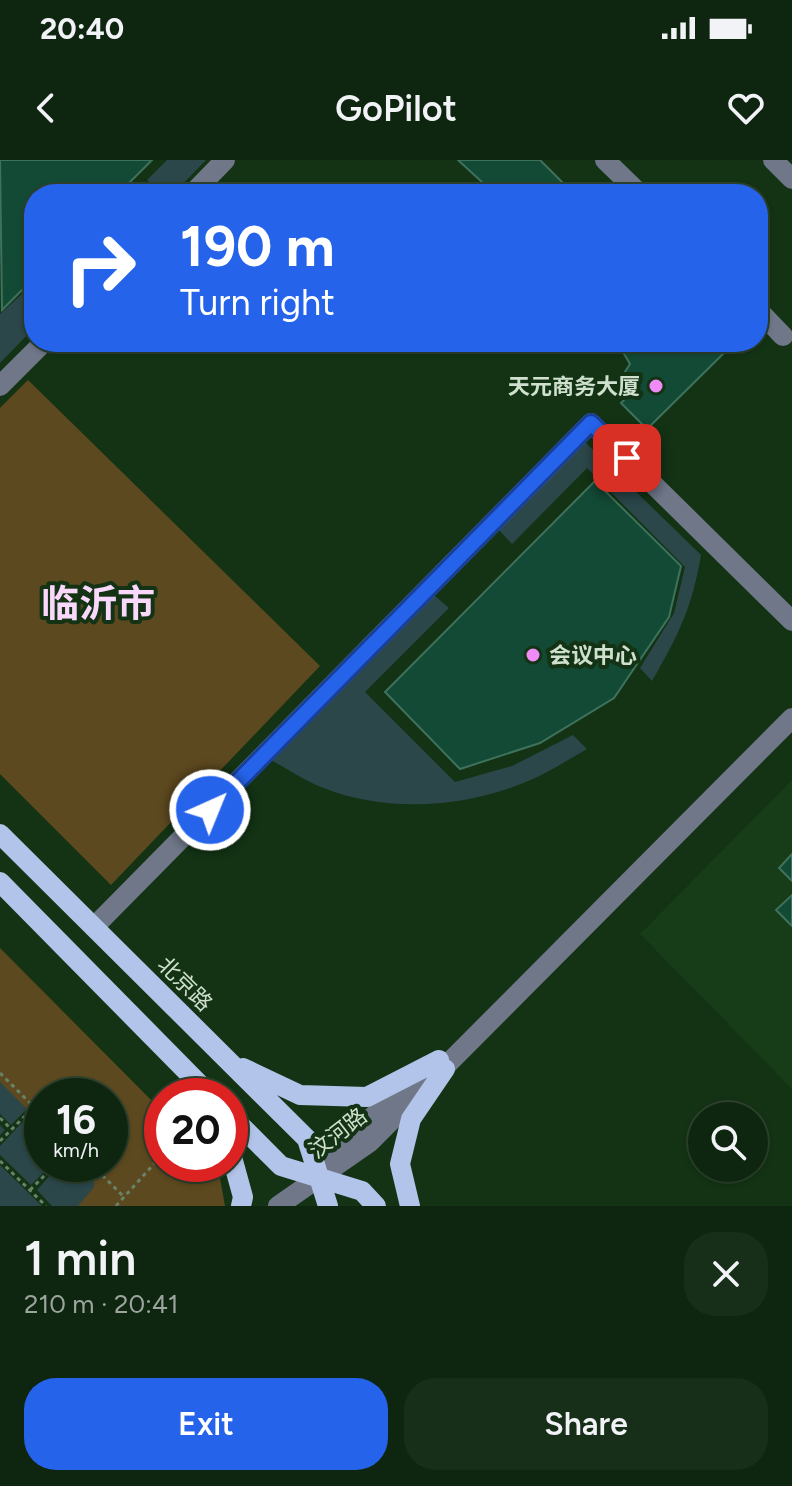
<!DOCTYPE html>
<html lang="en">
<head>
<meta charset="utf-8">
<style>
  :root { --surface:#0e260f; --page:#172e18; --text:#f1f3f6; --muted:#9ba59e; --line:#2e432f; --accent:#2563eb }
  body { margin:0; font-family:Figtree,"Noto Sans SC",sans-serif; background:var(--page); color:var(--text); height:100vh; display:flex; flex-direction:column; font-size:30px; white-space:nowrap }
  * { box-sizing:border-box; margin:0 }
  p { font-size:26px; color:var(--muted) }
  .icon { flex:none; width:44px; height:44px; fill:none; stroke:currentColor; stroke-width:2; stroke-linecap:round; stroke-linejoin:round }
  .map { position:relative; height:1046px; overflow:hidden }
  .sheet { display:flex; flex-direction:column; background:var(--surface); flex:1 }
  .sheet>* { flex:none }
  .guide { position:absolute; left:24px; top:24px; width:744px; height:168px; border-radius:32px; box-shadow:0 2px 6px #0004,0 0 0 2px var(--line); background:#2563eb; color:#fff; overflow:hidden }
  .fabs { position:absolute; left:688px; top:942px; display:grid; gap:16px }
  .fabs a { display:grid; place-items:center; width:80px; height:80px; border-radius:50%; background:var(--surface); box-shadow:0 2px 6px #0004,0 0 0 2px var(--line); font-size:40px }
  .speed { position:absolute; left:24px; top:918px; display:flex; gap:16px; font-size:40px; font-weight:700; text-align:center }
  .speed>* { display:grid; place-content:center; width:104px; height:104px; border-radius:50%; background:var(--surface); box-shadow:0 2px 6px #0004,0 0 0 2px var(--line); line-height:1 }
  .speed small { font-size:20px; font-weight:400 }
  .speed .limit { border:12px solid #d22; background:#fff; color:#111 }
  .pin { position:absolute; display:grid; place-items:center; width:68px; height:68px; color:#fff; margin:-34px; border-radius:16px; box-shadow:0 4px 12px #0006 }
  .me { position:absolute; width:88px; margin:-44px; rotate:44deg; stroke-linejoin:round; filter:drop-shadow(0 0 6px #0008) }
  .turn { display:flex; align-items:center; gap:28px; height:168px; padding:0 24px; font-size:36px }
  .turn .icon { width:104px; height:104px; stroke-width:2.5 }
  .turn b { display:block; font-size:56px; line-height:68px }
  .round { display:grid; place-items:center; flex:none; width:84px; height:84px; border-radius:32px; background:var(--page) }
  .overview { display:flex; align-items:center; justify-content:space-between; height:136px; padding:0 24px }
  h1 { font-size:48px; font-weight:600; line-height:60px }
  .action { display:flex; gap:16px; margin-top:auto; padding:16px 24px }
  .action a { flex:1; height:92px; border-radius:32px; background:var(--accent); color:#fff; font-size:32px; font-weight:600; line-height:92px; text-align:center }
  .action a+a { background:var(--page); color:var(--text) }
  .status { display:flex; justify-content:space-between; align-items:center; height:56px; padding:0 40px; background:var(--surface); direction:ltr }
  .status svg { height:22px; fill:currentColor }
  header { display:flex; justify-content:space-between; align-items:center; height:104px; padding:0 24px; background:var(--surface); font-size:36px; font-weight:600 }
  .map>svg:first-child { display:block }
</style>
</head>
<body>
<div class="status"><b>20:40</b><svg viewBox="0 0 49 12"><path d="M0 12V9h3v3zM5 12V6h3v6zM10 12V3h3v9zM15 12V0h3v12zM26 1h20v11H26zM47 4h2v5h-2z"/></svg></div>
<header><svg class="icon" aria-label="back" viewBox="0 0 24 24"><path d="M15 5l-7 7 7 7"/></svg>GoPilot<svg class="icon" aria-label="heart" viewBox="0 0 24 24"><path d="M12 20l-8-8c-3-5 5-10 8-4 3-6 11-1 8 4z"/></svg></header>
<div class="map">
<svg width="792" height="1046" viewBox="0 0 792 1046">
  <rect width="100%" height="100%" fill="#133314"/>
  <path fill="#163c18" d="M792 620V929L640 774Z"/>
  <path fill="#5d491f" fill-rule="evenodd" d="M28 220 320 506 111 725 0 614V248Z
    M0 788 162 951V1004H215L218 1007 225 1046H0ZM42 936H110V1004H42Z"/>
  <path fill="#2b474a" d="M167 0H206L173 34H162L147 20Z
    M34 123V168L0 203V154Z
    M584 281 701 395C692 448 679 474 652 521L640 508 674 453 685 407 587 308 512 384 497 368Z
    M434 435 449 448 365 532 455 622 512 606 573 575 587 589C569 599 551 611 533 619 467 648 388 654 321 627 304 620 287 609 271 600Z
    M0 922 42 964V1004H82L94 1016V1027L78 1046H0Z"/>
  <path fill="#133314" d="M27 949 31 953 0 986V975L5 970 0 965V954L11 965Z
    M0 995 31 1025 52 1004H60L37 1030 52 1046H42L0 1005Z"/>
  <path fill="#134a36" stroke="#3f725c" stroke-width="2" d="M0 0H152L118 34H34V118L2 150Z
    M458 0H540L574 34H495Z
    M617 182H720L728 189 647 269 621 243 628 236 622 229 621 218 630 204Z
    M595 321 681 406 669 457 614 538 540 583 460 609 385 532Z
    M792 694V721L779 708Z
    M792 735V766L776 750Z"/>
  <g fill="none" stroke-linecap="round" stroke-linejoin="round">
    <path stroke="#698369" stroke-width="3" stroke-dasharray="4 4" stroke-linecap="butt" d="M0 913 42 955
      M0 958 11 969
      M0 981 34 947
      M0 1001 46 1046
      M91 1004 124 1037
      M30 1030 56 1004
      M116 1046 162 995"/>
    <path stroke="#6f7789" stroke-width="20" d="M605 0 640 34
      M773 0 792 19
      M192 34 225 0
      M758 150 783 176
      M0 226 44 182
      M94 767 591 263 792 461
      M333 1000 357 970 416 919
      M278 1046 370 982 792 558"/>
    <path stroke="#b2c4e9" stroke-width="20" d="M0 674 307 979 328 1046
      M0 722 211 936
      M243 908 300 935 367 937 439 900
      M230 955 281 1006 362 1031 376 1046
      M230 990 243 1037 241 1046
      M410 1046 400 1004 411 959 445 909"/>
  </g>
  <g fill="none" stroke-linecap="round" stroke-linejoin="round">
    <defs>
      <path id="route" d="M210 650 591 263 627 298"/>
    </defs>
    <use href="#route" stroke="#184099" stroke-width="20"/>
    <use href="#route" stroke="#2563eb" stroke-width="14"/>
  </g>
  <g fill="#ef8bf7" stroke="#133314" stroke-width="3">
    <circle cx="656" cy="226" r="8"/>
    <circle cx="533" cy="495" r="8"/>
  </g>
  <g text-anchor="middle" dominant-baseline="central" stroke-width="8" stroke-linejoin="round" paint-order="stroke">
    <g font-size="22" font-weight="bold" fill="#cfe1ce" stroke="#133314" text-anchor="end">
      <text x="640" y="226">天元商务大厦</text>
      <text x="549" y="495" text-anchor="start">会议中心</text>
    </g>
    <g font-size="22" fill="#cfe1ce" stroke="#133314">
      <text transform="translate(185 824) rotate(45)">北京路</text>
      <text transform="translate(338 973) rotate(-38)">汶河路</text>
    </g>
    <g font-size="38" font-weight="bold" fill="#fad8fb" stroke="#133314">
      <text x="98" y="444">临沂市</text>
    </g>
  </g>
</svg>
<div class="fabs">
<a><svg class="icon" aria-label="search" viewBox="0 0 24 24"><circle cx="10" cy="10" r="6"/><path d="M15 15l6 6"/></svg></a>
</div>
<div class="speed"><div>16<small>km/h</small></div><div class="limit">20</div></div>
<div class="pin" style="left:627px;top:298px;background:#d93025"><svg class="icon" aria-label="arrive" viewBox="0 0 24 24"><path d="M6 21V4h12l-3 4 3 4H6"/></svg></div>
<svg class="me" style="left:210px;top:650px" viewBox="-20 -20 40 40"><circle r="17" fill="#2563eb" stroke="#fff" stroke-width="3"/><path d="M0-11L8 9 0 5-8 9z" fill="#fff"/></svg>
<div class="guide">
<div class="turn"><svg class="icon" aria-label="right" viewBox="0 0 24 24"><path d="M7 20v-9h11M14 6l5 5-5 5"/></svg><div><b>190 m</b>Turn right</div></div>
</div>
</div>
<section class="sheet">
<div class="overview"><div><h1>1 min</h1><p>210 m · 20:41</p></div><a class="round"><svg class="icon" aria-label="close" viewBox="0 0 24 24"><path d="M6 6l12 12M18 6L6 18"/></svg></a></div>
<div class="action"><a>Exit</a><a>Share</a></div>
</section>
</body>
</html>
